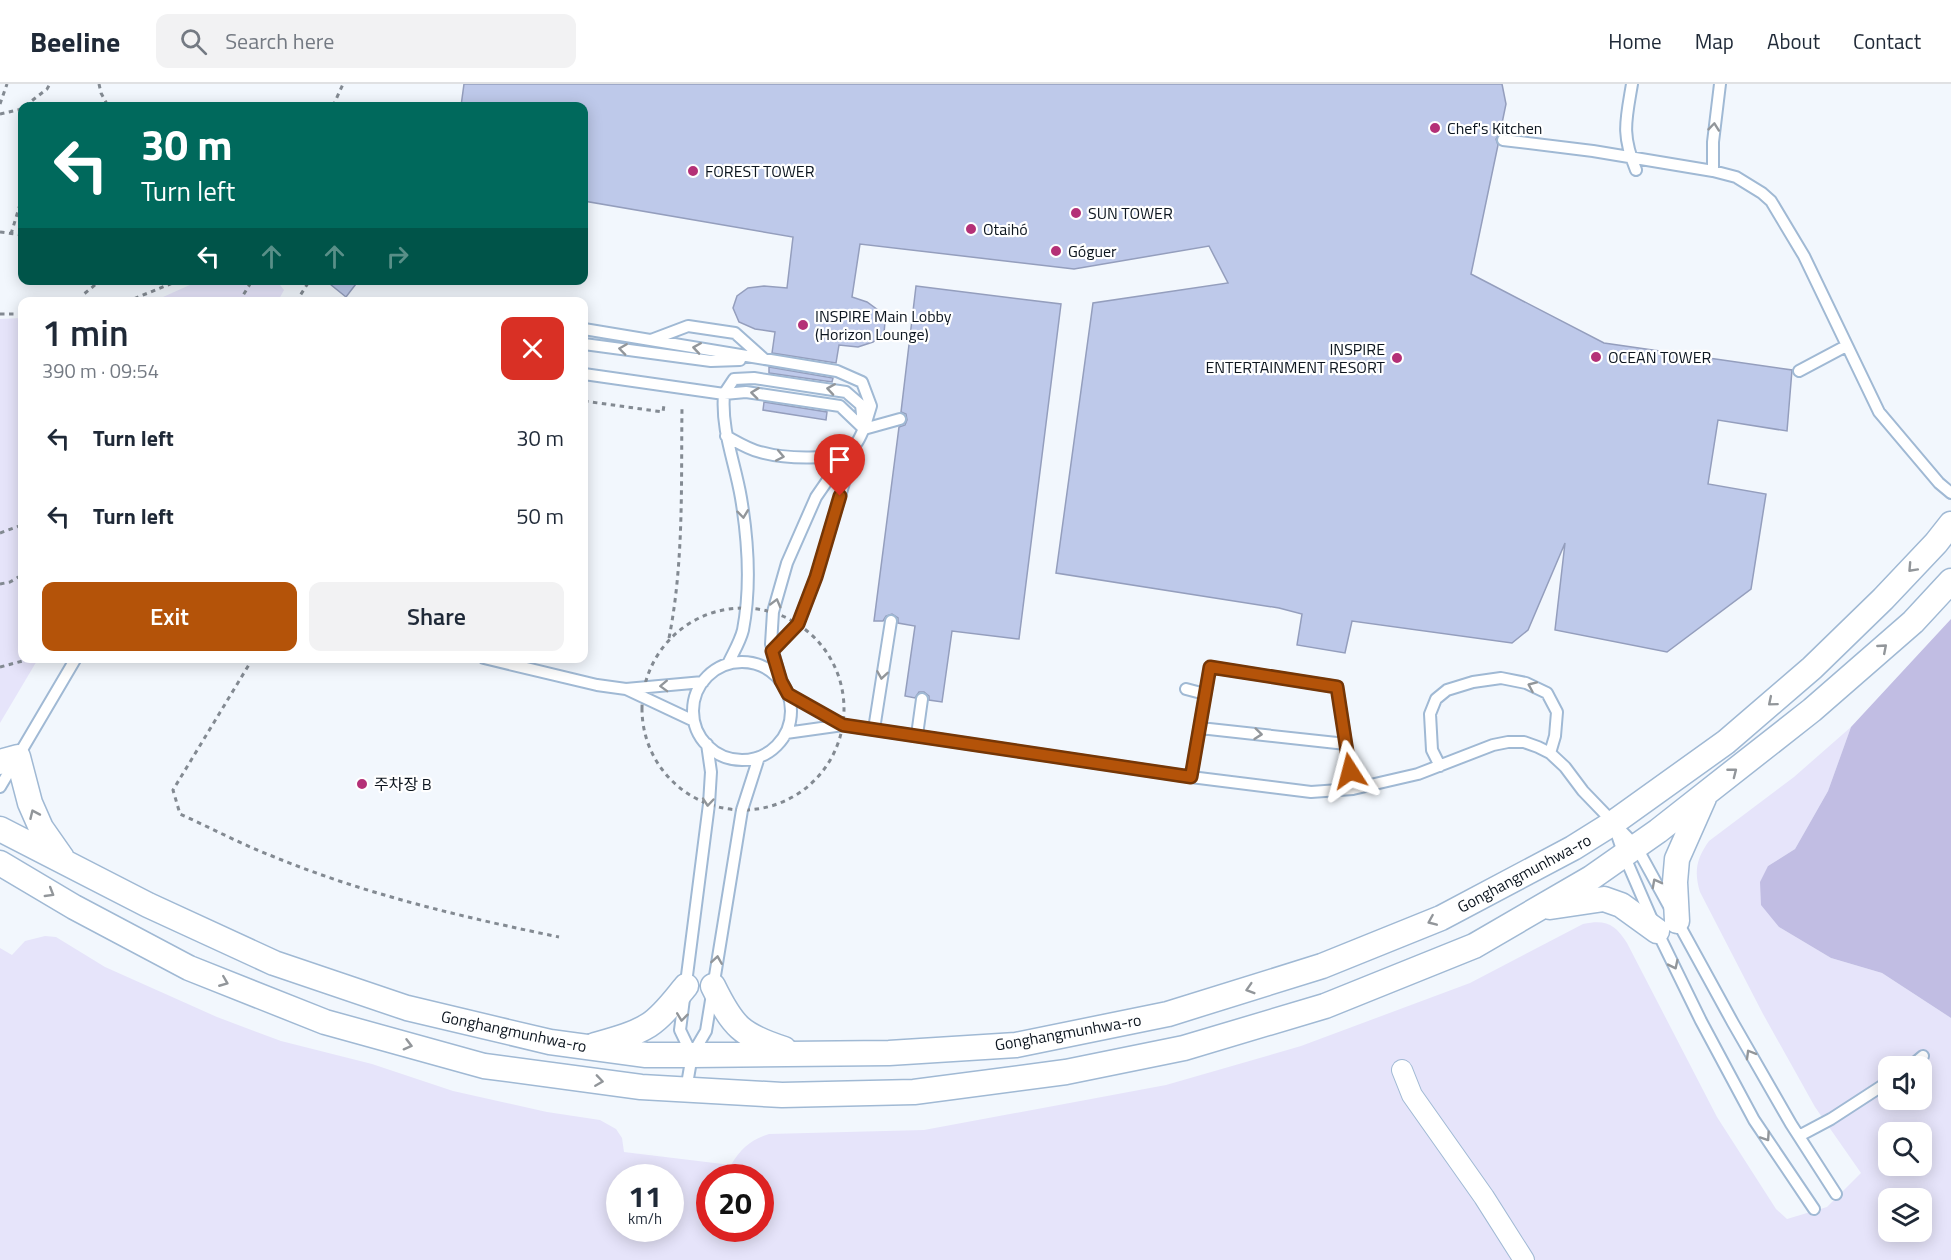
<!DOCTYPE html>
<html lang="en">
<head>
<meta charset="utf-8">
<style>
  :root { --surface:#fff; --page:#f2f2f3; --text:#1f2937; --muted:#747a83; --line:#e0e1e3; --accent:#b45309 }
  body { margin:0; font-family:"Titillium Web","Noto Sans KR",sans-serif; background:var(--page); color:var(--text); height:100vh; display:flex; flex-direction:column; font-size:22px; white-space:nowrap }
  * { box-sizing:border-box; margin:0 }
  p { font-size:20px; color:var(--muted) }
  .icon { flex:none; width:33px; height:33px; fill:none; stroke:currentColor; stroke-width:2; stroke-linecap:round; stroke-linejoin:round }
  .map { position:relative; flex:1; overflow:hidden }
  .sheet { position:absolute; left:18px; top:213px; width:570px; height:366px; display:flex; flex-direction:column; background:var(--surface); border-radius:12px; box-shadow:0 3px 15px #0003 }
  .sheet>* { flex:none }
  .hud { position:absolute; left:18px; top:18px; width:570px; height:183px; border-radius:12px; box-shadow:0 3px 15px #0003; background:#00695c; color:#fff; overflow:hidden }
  .buttons { position:absolute; left:1878px; top:972px; display:grid; gap:12px }
  .buttons a { display:grid; place-items:center; width:54px; height:54px; border-radius:12px; background:var(--surface); box-shadow:0 3px 15px #0003; font-size:30px }
  .speed { position:absolute; left:606px; top:1080px; display:flex; gap:12px; font-size:30px; font-weight:700; text-align:center }
  .speed>* { display:grid; place-content:center; width:78px; height:78px; border-radius:50%; background:var(--surface); box-shadow:0 3px 15px #0003; line-height:1 }
  .speed small { font-size:15px; font-weight:400 }
  .speed .limit { border:9px solid #d22; background:#fff; color:#111 }
  .pin { position:absolute; display:grid; place-items:center; width:51px; height:51px; color:#fff; margin:-62px -26px; border-radius:50% 50% 50% 0; rotate:-45deg; box-shadow:0 0 6px #0007 }
  .pin .icon { rotate:45deg }
  .me { position:absolute; width:66px; margin:-33px; rotate:351deg; stroke-linejoin:round; filter:drop-shadow(0 0 4px #0008) }
  .turn { display:flex; align-items:center; gap:21px; height:126px; padding:0 24px; font-size:27px }
  .turn .icon { width:78px; height:78px; stroke-width:2.5 }
  .turn b { display:block; font-size:42px; line-height:51px }
  .lanes { display:flex; align-items:center; height:57px; padding:0 24px; background:#0003; justify-content:center; gap:30px; direction:ltr }
  .lanes .off { opacity:.35 }
  .round { display:grid; place-items:center; flex:none; width:63px; height:63px; border-radius:12px; background:var(--page) }
  .overview { display:flex; align-items:center; justify-content:space-between; height:102px; padding:0 24px }
  h1 { font-size:36px; font-weight:600; line-height:45px }
  .button { display:flex; gap:12px; margin-top:auto; padding:12px 24px }
  .button a { flex:1; height:69px; border-radius:12px; background:var(--accent); color:#fff; font-size:24px; font-weight:600; line-height:69px; text-align:center }
  .button a+a { background:var(--page); color:var(--text) }
  ul { padding:0; list-style:none }
  li { display:flex; align-items:center; gap:18px; height:78px; padding:0 24px }
  li div { flex:1 }
  li b { display:block; font-size:22px }
  li em { font-style:normal }
  header { display:flex; align-items:center; gap:36px; box-sizing:border-box; height:84px; padding:0 30px; background:var(--surface); border-bottom:2px solid var(--line) }
  header strong { font-size:28px }
  nav { display:flex; gap:33px; margin-inline-start:auto; font-size:21px }
  .search { width:420px; height:54px; background:var(--page); display:flex; align-items:center; gap:15px; box-sizing:border-box; padding:0 21px; border-radius:12px; color:var(--muted); font-size:22px }
  .map>svg:first-child { display:block }
</style>
</head>
<body>
<header>
<strong>Beeline</strong>
<div class="search"><svg class="icon" aria-label="search" viewBox="0 0 24 24"><circle cx="10" cy="10" r="6"/><path d="M15 15l6 6"/></svg>Search here</div>
<nav><a>Home</a><a>Map</a><a>About</a><a>Contact</a></nav>
</header>
<div class="map">
<svg width="1951" height="1176" viewBox="0 0 1951 1176">
  <rect width="100%" height="100%" fill="#f2f7fd"/>
  <path fill="#e6e4fa" fill-rule="evenodd" d="M201 196 277 197 284 206 278 217H154Z
    M22 234V574L38 575 0 639V235Z
    M1851 643 1828 707 1795 765 1768 782 1779 843 1831 874 1882 889 1951 934V1176H0V864L12 871 25 857 45 852 56 853 105 883 217 933 281 957 372 980 453 1007 547 1028 600 1036 616 1045 622 1054 624 1068 731 1081C741 1064 751 1056 769 1050L924 1046 1166 1001 1301 962 1470 899 1583 840C1606 835 1615 840 1627 859L1717 1033 1776 1125 1787 1135 1827 1123 1861 1089 1815 1023 1763 930 1700 808C1694 788 1696 775 1709 757L1794 693ZM1888 982H1922V1016H1888ZM1888 1048H1922V1082H1888ZM620 1094H670V1144H620ZM710 1094H760V1144H710ZM1888 1114H1922V1148H1888Z"/>
  <path fill="#c1bde3" d="M1951 535V934L1882 889 1831 874 1779 843 1761 821 1760 798 1768 782 1795 765 1828 707 1851 643Z"/>
  <path fill="#bec9ea" stroke="#949ebd" stroke-width="1.5" d="M464 0H1502L1506 20 1500 49 1496 55 1498 61 1471 190 1604 259 1792 286 1787 347 1718 336 1708 400 1766 410 1751 505 1667 568 1555 546 1565 459 1528 546 1512 559 1352 537 1345 569 1297 561 1302 530 1279 524 1056 489 1093 219 1228 199 1209 162 1074 185 860 160 852 213 867 218 878 226 885 238 884 249 873 258 858 263 839 261 836 279 772 269 775 248 755 245 739 238 733 224 737 212 748 204 764 202 787 204 793 153 584 117V22H461Z
    M325 196H359L346 213Z
    M916 202 1061 220 1019 555 952 547 942 618 929 616V612L924 608H919L915 614 905 612 915 542 898 539V534L892 530 886 532 883 537H874L899 343 905 341 907 336 906 330 901 328Z
    M769 283 833 294 832 298 769 289Z
    M764 318 827 328 826 336 763 326Z"/>
  <g fill="none" stroke-linecap="round" stroke-linejoin="round">
    <defs>
      <path id="service" d="M1632 0C1626 36 1621 50 1636 86
        M1503 56 1593 67 1713 87 1736 93 1762 109 1771 117 1804 172 1879 328 1939 399 1951 409
        M1713 87V58L1720 0
        M584 245 837 287 862 298 871 322 864 345
        M651 256 688 242 735 249 764 275
        M584 260 711 277 740 276
        M1799 287 1846 262
        M584 290 724 310 734 295 754 294 846 308 861 321 863 339
        M864 345 900 335
        M726 352C737 358 748 365 760 368 781 374 840 379 855 361 859 357 861 350 864 345L840 322 746 308 724 310C721 347 735 378 741 414 748 456 751 504 743 546 740 558 733 569 728 580
        M772 567 798 540 816 493 846 392 847 368
        M484 574 597 601 626 605 703 598
        M693 627a49 49 0 1 1 98 0a49 49 0 1 1-98 0Z
        M781 597 771 560 773 528 787 479 816 413 847 368
        M626 605 694 637
        M1186 605 1205 610
        M788 610 843 641
        M1200 644 1346 660
        M874 645 891 537
        M786 649 843 641 1191 693 1311 708 1353 705 1418 690 1493 661 1508 658H1524L1538 663 1550 669 1565 683 1583 707 1636 762 1733 939 1791 1040 1836 1110
        M917 651 922 615
        M1440 682 1432 666 1430 630 1436 615 1447 606 1473 598 1501 594 1526 599 1547 609 1557 628 1555 652 1550 669
        M1191 693 1210 583 1337 603 1353 705
        M0 703 76 574
        M1614 742 1624 771 1657 847 1701 937 1754 1036 1814 1125
        M692 971 680 946 709 720 711 688 707 660
        M1911 982 1923 972
        M686 1006 692 971 706 947 742 726 759 673
        M1799 1052 1831 1035 1888 998"/>
      <path id="minor" d="M1402 986 1412 1011 1484 1113 1524 1176"/>
      <path id="tertiary" d="M0 678 18 673 30 719 41 744 62 774
        M0 745 148 821 274 879 407 924 550 958 646 971H692L889 969 1016 961 1168 930 1322 882 1441 834 1573 764 1613 739 1726 658 1812 584 1883 515 1936 459 1951 440
        M0 779 74 823 189 884 325 938 484 982 641 1003 782 1011 914 1008 1066 988 1184 964 1325 922 1474 862 1591 794 1658 747 1812 626 1913 538 1951 497
        M1550 823 1604 815 1621 821 1657 847
        M1677 837 1675 798 1677 775 1704 714
        M713 902C733 943 741 951 784 965
        M595 961C613 956 633 951 649 941 664 931 675 915 686 902"/>
    </defs>
    <use href="#service" stroke="#a0b9d4" stroke-width="14"/>
    <use href="#minor" stroke="#a0b9d4" stroke-width="22"/>
    <use href="#tertiary" stroke="#a0b9d4" stroke-width="27"/>
    <path stroke="#838a92" stroke-width="3" stroke-dasharray="4.5 4.5" stroke-linecap="butt" d="M99 0 101 9 108 22
      M0 20 7 0
      M25 22 47 5 50 0
      M333 22 343 0
      M0 30 22 25
      M0 148 22 151
      M11 150 22 114
      M82 218 84 210 101 196
      M126 218 180 196
      M239 218 250 200V196
      M296 218 310 196
      M0 230H22
      M584 317 663 328 664 321
      M0 449 22 441
      M0 500 10 498 22 491
      M642 625a101 101 0 1 1 202 0a101 101 0 1 1-202 0Z
      M669 554C684 478 681 400 682 323
      M253 574 173 706 180 730C211 744 241 760 272 772 364 810 462 833 559 853
      M0 583 34 574"/>
    <use href="#service" stroke="#fff" stroke-width="10"/>
    <use href="#minor" stroke="#fff" stroke-width="20"/>
    <use href="#tertiary" stroke="#fff" stroke-width="24"/>
  </g>
  <defs><path id="oneway-chevron" d="M-2-3.5L2.5 0L-2 3.5" fill="none" stroke-width="1.6" stroke-linecap="round" stroke-linejoin="round" transform="scale(1.5)"/></defs>
  <g stroke="#92969a">
    <use href="#oneway-chevron" transform="translate(1714 43) rotate(-84)"/>
    <use href="#oneway-chevron" transform="translate(697 264) rotate(-171)"/>
    <use href="#oneway-chevron" transform="translate(623 265) rotate(-172)"/>
    <use href="#oneway-chevron" transform="translate(831 305) rotate(-171)"/>
    <use href="#oneway-chevron" transform="translate(755 309) rotate(-173)"/>
    <use href="#oneway-chevron" transform="translate(780 372) rotate(11)"/>
    <use href="#oneway-chevron" transform="translate(743 430) rotate(83)"/>
    <use href="#oneway-chevron" transform="translate(1912 484) rotate(133)"/>
    <use href="#oneway-chevron" transform="translate(776 519) rotate(-75)"/>
    <use href="#oneway-chevron" transform="translate(1883 564) rotate(-41)"/>
    <use href="#oneway-chevron" transform="translate(882 591) rotate(99)"/>
    <use href="#oneway-chevron" transform="translate(664 602) rotate(178)"/>
    <use href="#oneway-chevron" transform="translate(1532 602) rotate(-156)"/>
    <use href="#oneway-chevron" transform="translate(1772 618) rotate(140)"/>
    <use href="#oneway-chevron" transform="translate(1258 650) rotate(6)"/>
    <use href="#oneway-chevron" transform="translate(1733 688) rotate(-38)"/>
    <use href="#oneway-chevron" transform="translate(708 718) rotate(95)"/>
    <use href="#oneway-chevron" transform="translate(34 730) rotate(-114)"/>
    <use href="#oneway-chevron" transform="translate(1656 799) rotate(-118)"/>
    <use href="#oneway-chevron" transform="translate(50 809) rotate(31)"/>
    <use href="#oneway-chevron" transform="translate(1432 837) rotate(157)"/>
    <use href="#oneway-chevron" transform="translate(717 876) rotate(-81)"/>
    <use href="#oneway-chevron" transform="translate(1674 881) rotate(64)"/>
    <use href="#oneway-chevron" transform="translate(224 898) rotate(22)"/>
    <use href="#oneway-chevron" transform="translate(1250 905) rotate(163)"/>
    <use href="#oneway-chevron" transform="translate(682 933) rotate(97)"/>
    <use href="#oneway-chevron" transform="translate(408 961) rotate(15)"/>
    <use href="#oneway-chevron" transform="translate(1750 970) rotate(-120)"/>
    <use href="#oneway-chevron" transform="translate(599 997) rotate(8)"/>
    <use href="#oneway-chevron" transform="translate(1766 1053) rotate(56)"/>
  </g>
  <g fill="none" stroke-linecap="round" stroke-linejoin="round">
    <defs>
      <path id="route" d="M840 412 816 493 798 540 772 567 781 597 788 610 843 641 1191 693 1210 583 1337 603 1350 687"/>
    </defs>
    <use href="#route" stroke="#753606" stroke-width="15"/>
    <use href="#route" stroke="#b45309" stroke-width="10"/>
  </g>
  <g fill="#b43077" stroke="#fff" stroke-width="2">
    <circle cx="1435" cy="44" r="6"/>
    <circle cx="693" cy="87" r="6"/>
    <circle cx="1076" cy="129" r="6"/>
    <circle cx="971" cy="145" r="6"/>
    <circle cx="1056" cy="167" r="6"/>
    <circle cx="803" cy="241" r="6"/>
    <circle cx="1596" cy="273" r="6"/>
    <circle cx="1397" cy="274" r="6"/>
    <circle cx="362" cy="700" r="6"/>
  </g>
  <g text-anchor="middle" dominant-baseline="central" stroke-width="4.5" stroke-linejoin="round" paint-order="stroke">
    <g font-size="16" fill="#0c151f" stroke="#fff" text-anchor="start">
      <text x="1447" y="44">Chef's Kitchen</text>
      <text x="705" y="87">FOREST TOWER</text>
      <text x="1088" y="129">SUN TOWER</text>
      <text x="983" y="145">Otaihó</text>
      <text x="1068" y="167">Góguer</text>
      <text x="815" y="232">INSPIRE Main Lobby<tspan x="815" dy="18">(Horizon Lounge)</tspan></text>
      <text x="1385" y="265" text-anchor="end">INSPIRE<tspan x="1385" dy="18">ENTERTAINMENT RESORT</tspan></text>
      <text x="1608" y="273">OCEAN TOWER</text>
      <text x="374" y="700">주차장 B</text>
    </g>
    <g font-size="16" fill="#0c151f" stroke="#fff">
      <text transform="translate(1524 789) rotate(-28)">Gonghangmunhwa-ro</text>
      <text transform="translate(514 947) rotate(12)">Gonghangmunhwa-ro</text>
      <text transform="translate(1068 948) rotate(-10)">Gonghangmunhwa-ro</text>
    </g>
  </g>
</svg>
<div class="buttons">
<a><svg class="icon" aria-label="sound" viewBox="0 0 24 24"><path d="M4 9h4l5-4v14l-5-4H4zM17 9q2 3 0 6"/></svg></a>
<a><svg class="icon" aria-label="search" viewBox="0 0 24 24"><circle cx="10" cy="10" r="6"/><path d="M15 15l6 6"/></svg></a>
<a><svg class="icon" aria-label="layers" viewBox="0 0 24 24"><path d="M12 4l9 5-9 5-9-5zM3 14l9 5 9-5"/></svg></a>
</div>
<div class="speed"><div>11<small>km/h</small></div><div class="limit">20</div></div>
<div class="pin" style="left:840px;top:412px;background:#d93025"><svg class="icon" aria-label="arrive" viewBox="0 0 24 24"><path d="M6 21V4h12l-3 4 3 4H6"/></svg></div>
<svg class="me" style="left:1350px;top:687px" viewBox="-20 -20 40 40"><path d="M0-17L14 15 0 8-14 15z" fill="#b45309" stroke="#fff" stroke-width="4"/></svg>
<div class="hud">
<div class="turn"><svg class="icon" aria-label="left" viewBox="0 0 24 24"><path d="M17 20v-9H6M10 6l-5 5 5 5"/></svg><div><b>30 m</b>Turn left</div></div>
<div class="lanes"><svg class="icon" aria-label="left" viewBox="0 0 24 24"><path d="M17 20v-9H6M10 6l-5 5 5 5"/></svg><svg class="icon off" aria-label="ahead" viewBox="0 0 24 24"><path d="M12 20V5M6 11l6-6 6 6"/></svg><svg class="icon off" aria-label="ahead" viewBox="0 0 24 24"><path d="M12 20V5M6 11l6-6 6 6"/></svg><svg class="icon off" aria-label="right" viewBox="0 0 24 24"><path d="M7 20v-9h11M14 6l5 5-5 5"/></svg></div>
</div>
<section class="sheet">
<div class="overview"><div><h1>1 min</h1><p>390 m · 09:54</p></div><a class="round" style="background:#d93025;color:#fff"><svg class="icon" aria-label="close" viewBox="0 0 24 24"><path d="M6 6l12 12M18 6L6 18"/></svg></a></div>
<ul>
<li><svg class="icon" aria-label="left" viewBox="0 0 24 24"><path d="M17 20v-9H6M10 6l-5 5 5 5"/></svg><div><b>Turn left</b></div><em>30 m</em></li>
<li><svg class="icon" aria-label="left" viewBox="0 0 24 24"><path d="M17 20v-9H6M10 6l-5 5 5 5"/></svg><div><b>Turn left</b></div><em>50 m</em></li>
</ul>
<div class="button"><a>Exit</a><a>Share</a></div>
</section>
</div>
</body>
</html>
